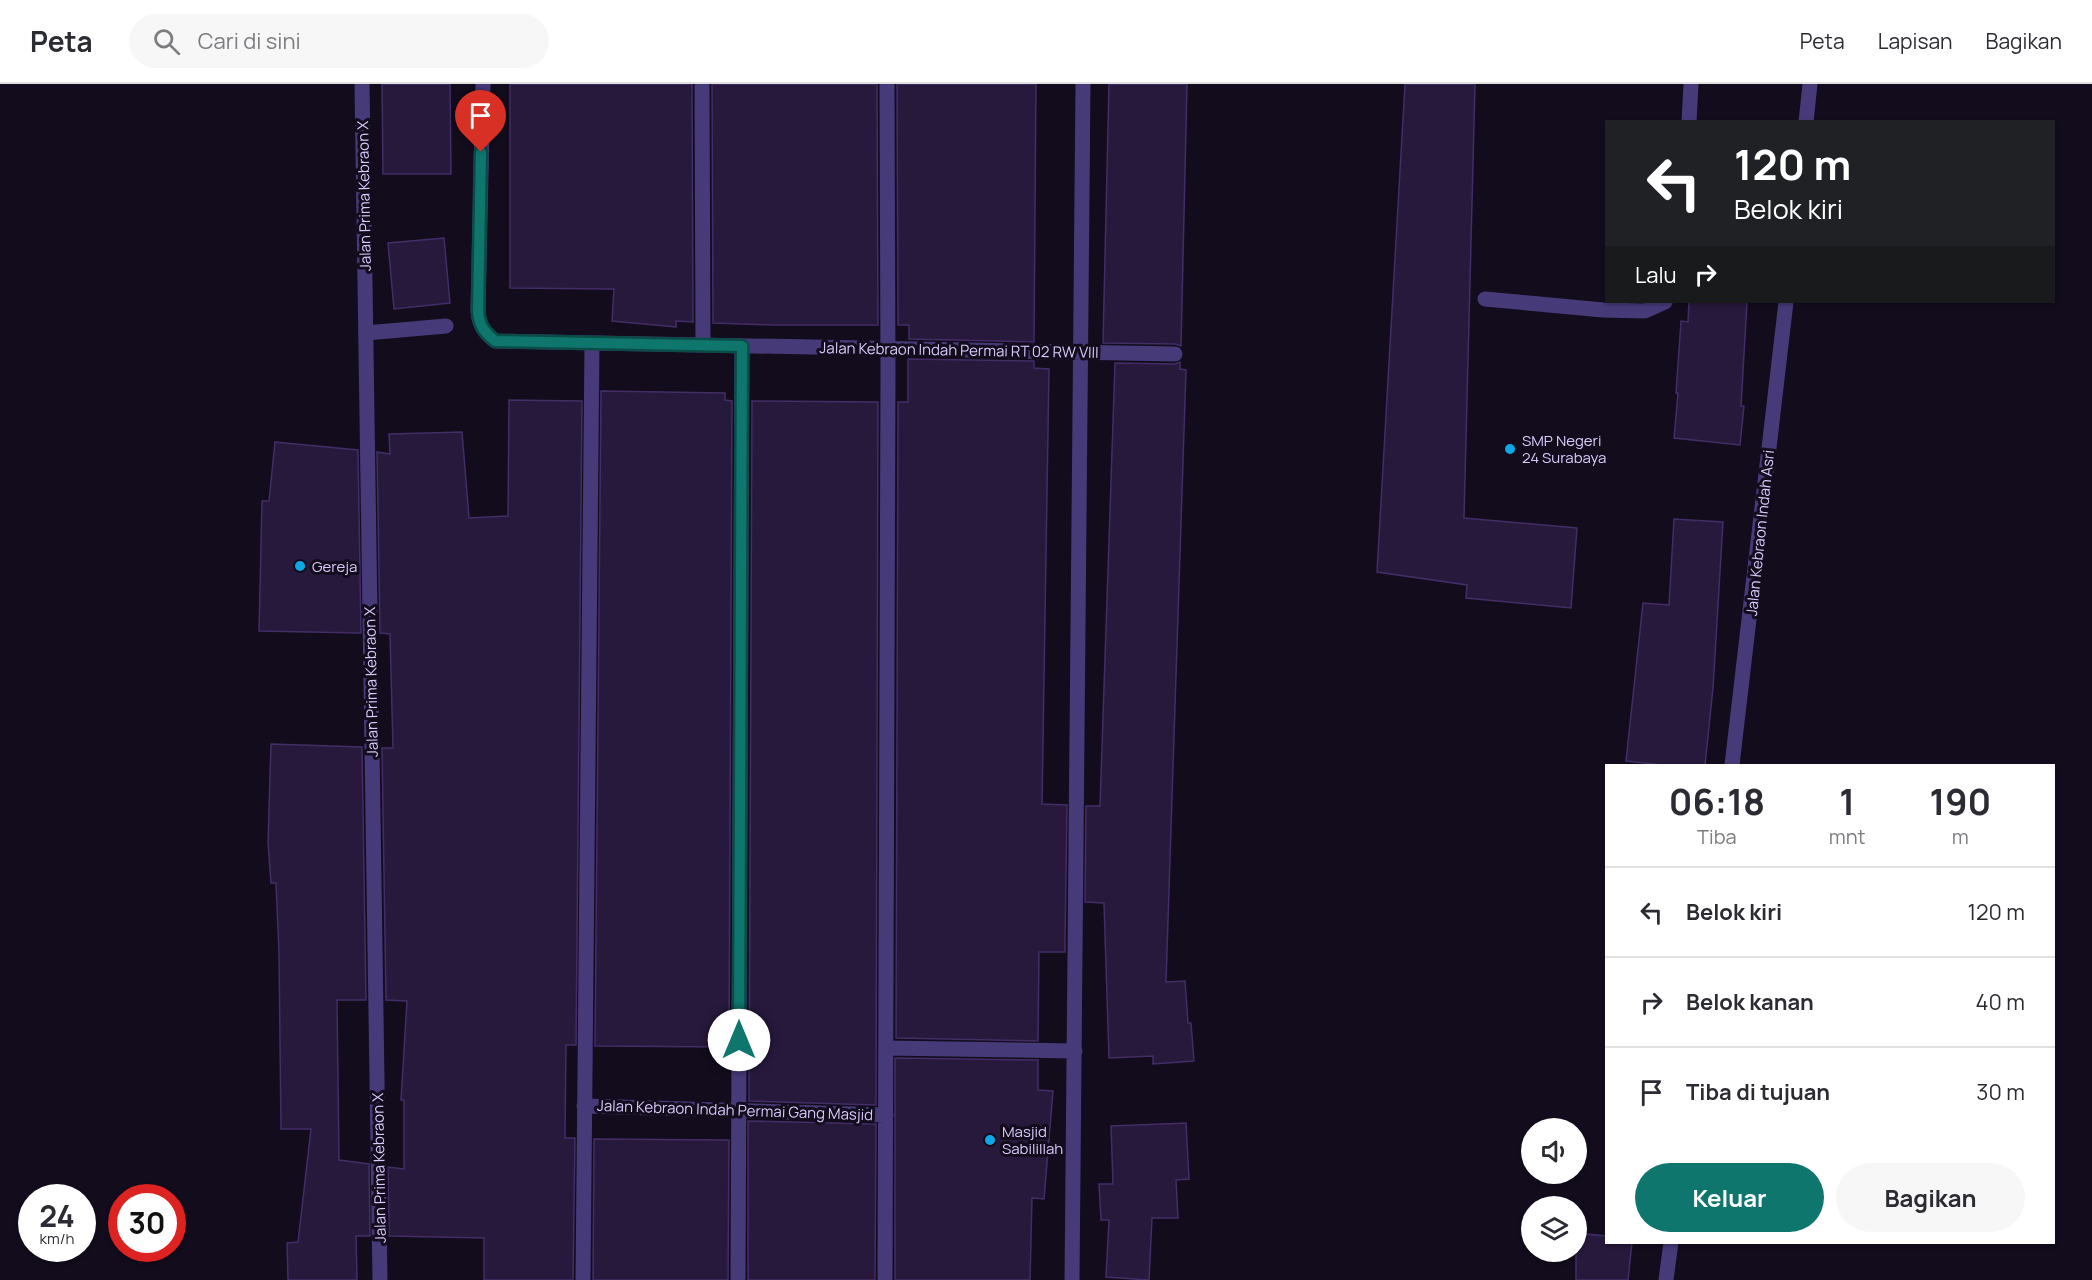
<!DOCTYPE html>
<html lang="id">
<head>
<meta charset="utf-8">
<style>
  :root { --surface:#fff; --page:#f7f7f7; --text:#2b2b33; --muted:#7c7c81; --line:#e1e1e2; --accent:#0f766e }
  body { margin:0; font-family:Manrope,sans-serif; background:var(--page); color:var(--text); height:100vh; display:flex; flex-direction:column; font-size:22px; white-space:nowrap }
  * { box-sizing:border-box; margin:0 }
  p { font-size:20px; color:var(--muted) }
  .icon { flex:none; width:33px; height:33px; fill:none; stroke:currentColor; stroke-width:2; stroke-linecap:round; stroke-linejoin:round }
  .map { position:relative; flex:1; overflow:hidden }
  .side { position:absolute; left:1605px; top:680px; width:450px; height:480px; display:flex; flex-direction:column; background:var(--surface); border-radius:0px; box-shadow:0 2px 4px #0004 }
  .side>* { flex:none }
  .banner { position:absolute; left:1605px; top:36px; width:450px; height:183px; border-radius:0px; box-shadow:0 2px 4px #0004; background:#202124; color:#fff; overflow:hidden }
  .fabs { position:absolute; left:1521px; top:1034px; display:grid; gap:12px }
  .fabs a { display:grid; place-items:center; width:66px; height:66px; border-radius:50%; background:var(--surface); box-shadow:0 2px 4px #0004; font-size:30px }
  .speed { position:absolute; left:18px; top:1100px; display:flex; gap:12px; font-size:30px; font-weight:700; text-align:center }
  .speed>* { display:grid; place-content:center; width:78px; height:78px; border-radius:50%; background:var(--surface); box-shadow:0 2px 4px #0004; line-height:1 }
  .speed small { font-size:15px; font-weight:400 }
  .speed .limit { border:9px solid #d22; background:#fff; color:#111 }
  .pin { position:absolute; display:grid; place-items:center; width:51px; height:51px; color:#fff; margin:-62px -26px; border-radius:50% 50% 50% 0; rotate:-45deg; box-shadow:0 0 6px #0007 }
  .pin .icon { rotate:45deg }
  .me { position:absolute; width:66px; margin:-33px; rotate:0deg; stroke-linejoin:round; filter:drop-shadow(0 0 4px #0008) }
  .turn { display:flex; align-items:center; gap:21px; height:126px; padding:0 30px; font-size:27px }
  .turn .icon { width:78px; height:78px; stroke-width:2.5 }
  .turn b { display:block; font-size:42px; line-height:51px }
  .then { display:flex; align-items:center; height:57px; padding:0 30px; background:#0003; gap:12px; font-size:22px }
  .eta { display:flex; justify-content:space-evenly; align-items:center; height:102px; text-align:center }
  .eta b { font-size:36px; font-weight:700; line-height:42px }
  .action { display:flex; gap:12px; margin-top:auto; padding:12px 30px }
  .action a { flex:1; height:69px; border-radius:36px; background:var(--accent); color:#fff; font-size:24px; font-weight:700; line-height:69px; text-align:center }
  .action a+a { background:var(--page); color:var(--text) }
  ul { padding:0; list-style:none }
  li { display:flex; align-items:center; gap:18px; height:90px; padding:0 30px; border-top:2px solid var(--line) }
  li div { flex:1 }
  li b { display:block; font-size:22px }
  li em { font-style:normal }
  header { display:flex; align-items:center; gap:36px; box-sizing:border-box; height:84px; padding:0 30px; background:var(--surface); border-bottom:2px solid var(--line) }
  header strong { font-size:28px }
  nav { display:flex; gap:33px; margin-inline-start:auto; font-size:21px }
  .search { width:420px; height:54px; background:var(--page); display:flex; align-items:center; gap:15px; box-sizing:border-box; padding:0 21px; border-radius:33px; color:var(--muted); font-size:22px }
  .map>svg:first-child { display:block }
</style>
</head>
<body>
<header>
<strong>Peta</strong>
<div class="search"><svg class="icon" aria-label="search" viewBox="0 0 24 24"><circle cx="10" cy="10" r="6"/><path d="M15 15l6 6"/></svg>Cari di sini</div>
<nav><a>Peta</a><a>Lapisan</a><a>Bagikan</a></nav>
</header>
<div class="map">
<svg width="2092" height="1196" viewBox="0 0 2092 1196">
  <rect width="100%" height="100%" fill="#120c1c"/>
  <path fill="#27193c" stroke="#432d67" stroke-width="1.5" d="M382 0H450L451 90H383Z
    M510 0H692L693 238 676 237V243L612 237 614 205 510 204Z
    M712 0H877L878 241H774L713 239Z
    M897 0H1036L1034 258 909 255V241H898Z
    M1109 0H1187L1181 262 1175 260 1103 259Z
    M1405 0H1475L1464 434 1577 444 1571 524 1466 514 1467 501 1377 488Z
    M444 154 450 219 394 225 388 159Z
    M1689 218H1747L1741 322H1744L1740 361 1674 354 1678 309H1676L1681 237 1688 238Z
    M908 275 1034 277V284L1049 285 1042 720 1067 721 1065 859V868H1039L1038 957 896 954 898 318H908Z
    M1180 278V285L1186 286 1166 898 1185 897 1188 939H1191L1194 977 1153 980V972L1109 974 1104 819 1085 818 1086 722H1100L1115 279 1175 280Z
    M601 307 725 309V316L732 317 729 963 595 962Z
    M509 316 582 317 576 961H566L565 1054H575L573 1196H484V1154L389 1152 388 1083 404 1085V1016H401L407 917 386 916 382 664H393L390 550 380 549 377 368 390 370 389 350 462 348 469 434 508 432Z
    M752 317 878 318 876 1021 749 1017Z
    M275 358 358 366 361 549 259 547 262 417H269Z
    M1674 435 1723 438 1713 604 1705 681H1662L1626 677 1643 519 1669 521Z
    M271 660 362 663 366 916H337L339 1076 369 1080 370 1152H356L357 1196H288L287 1159 298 1158 311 1045H281L279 868 276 799H271L268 758Z
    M895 974 1038 976V1006L1053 1007 1044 1115 1032 1114 1030 1196H895Z
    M748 1037 876 1040 875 1196H748Z
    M1186 1039 1189 1095 1176 1096 1178 1134H1152L1149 1196 1106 1193 1109 1136H1101L1099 1100H1113L1111 1042Z
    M594 1055 729 1056 728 1196H593Z
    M1576 1149 1606 1152V1158H1632L1628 1196H1576Z"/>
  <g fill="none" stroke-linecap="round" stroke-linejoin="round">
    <path stroke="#473a79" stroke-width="15" d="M362 0 380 1196
      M483 0 478 227C479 241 484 248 495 257L1175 270
      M702 0 703 261
      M1689 38 1691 0
      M1806 38 1810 0
      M1485 215 1603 226 1645 227 1665 218
      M366 249 446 242
      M1732 681 1786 218
      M886 964 1075 967
      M584 1022 886 1031
      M583 1196 592 259
      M738 1196 742 262
      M885 1196 888 289 887 0
      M1072 1196 1083 0
      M1666 1196 1671 1158"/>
  </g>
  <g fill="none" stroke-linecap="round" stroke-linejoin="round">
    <defs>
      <path id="route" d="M481 68 478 227C479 241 484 248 495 257L742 262 739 956"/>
    </defs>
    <use href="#route" stroke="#0a4d48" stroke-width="15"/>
    <use href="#route" stroke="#0f766e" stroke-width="10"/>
  </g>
  <g fill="#0ca9e6" stroke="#120c1c" stroke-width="2">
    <circle cx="1510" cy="365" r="6"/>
    <circle cx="300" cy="482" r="6"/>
    <circle cx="990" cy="1056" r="6"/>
  </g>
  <g text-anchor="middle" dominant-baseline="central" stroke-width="6" stroke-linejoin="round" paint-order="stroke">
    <g font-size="15" fill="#d9cafc" stroke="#120c1c">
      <text transform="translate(364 112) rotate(-91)">Jalan Prima Kebraon X</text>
      <text transform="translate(959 266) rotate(1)">Jalan Kebraon Indah Permai RT 02 RW VIII</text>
      <text transform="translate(1760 449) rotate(-84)">Jalan Kebraon Indah Asri</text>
      <text transform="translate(371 598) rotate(-91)">Jalan Prima Kebraon X</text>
      <text transform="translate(735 1026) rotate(2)">Jalan Kebraon Indah Permai Gang Masjid</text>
      <text transform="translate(379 1084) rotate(-91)">Jalan Prima Kebraon X</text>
    </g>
    <g font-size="15" fill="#d9cafc" stroke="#120c1c" text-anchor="start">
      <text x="1522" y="356">SMP Negeri<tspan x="1522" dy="17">24 Surabaya</tspan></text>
      <text x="312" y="482">Gereja</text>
      <text x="1002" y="1047">Masjid<tspan x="1002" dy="17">Sabilillah</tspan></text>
    </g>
  </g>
</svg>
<div class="fabs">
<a><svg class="icon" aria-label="sound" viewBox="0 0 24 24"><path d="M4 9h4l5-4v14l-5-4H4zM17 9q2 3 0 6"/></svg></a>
<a><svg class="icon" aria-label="layers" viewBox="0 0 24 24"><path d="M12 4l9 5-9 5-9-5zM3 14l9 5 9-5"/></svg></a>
</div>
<div class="speed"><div>24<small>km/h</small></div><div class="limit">30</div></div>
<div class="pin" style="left:481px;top:68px;background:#d93025"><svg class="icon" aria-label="arrive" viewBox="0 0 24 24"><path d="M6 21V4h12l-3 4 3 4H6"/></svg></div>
<svg class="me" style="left:739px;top:956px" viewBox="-20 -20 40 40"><circle r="19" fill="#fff"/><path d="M0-13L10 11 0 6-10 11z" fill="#0f766e"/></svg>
<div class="banner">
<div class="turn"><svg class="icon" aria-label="left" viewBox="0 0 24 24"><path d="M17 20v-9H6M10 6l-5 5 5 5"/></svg><div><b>120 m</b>Belok kiri</div></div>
<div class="then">Lalu<svg class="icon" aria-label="right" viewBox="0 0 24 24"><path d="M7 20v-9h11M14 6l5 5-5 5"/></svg></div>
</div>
<section class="side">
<div class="eta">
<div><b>06:18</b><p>Tiba</p></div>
<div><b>1</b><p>mnt</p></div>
<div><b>190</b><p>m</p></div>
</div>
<ul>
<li><svg class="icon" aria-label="left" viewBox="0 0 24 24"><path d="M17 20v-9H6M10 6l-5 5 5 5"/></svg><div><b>Belok kiri</b></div><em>120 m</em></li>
<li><svg class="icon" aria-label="right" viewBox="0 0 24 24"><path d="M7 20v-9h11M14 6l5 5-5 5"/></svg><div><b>Belok kanan</b></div><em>40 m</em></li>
<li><svg class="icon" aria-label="arrive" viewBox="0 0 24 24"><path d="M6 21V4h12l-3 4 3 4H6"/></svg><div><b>Tiba di tujuan</b></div><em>30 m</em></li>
</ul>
<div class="action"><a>Keluar</a><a>Bagikan</a></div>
</section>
</div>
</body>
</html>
